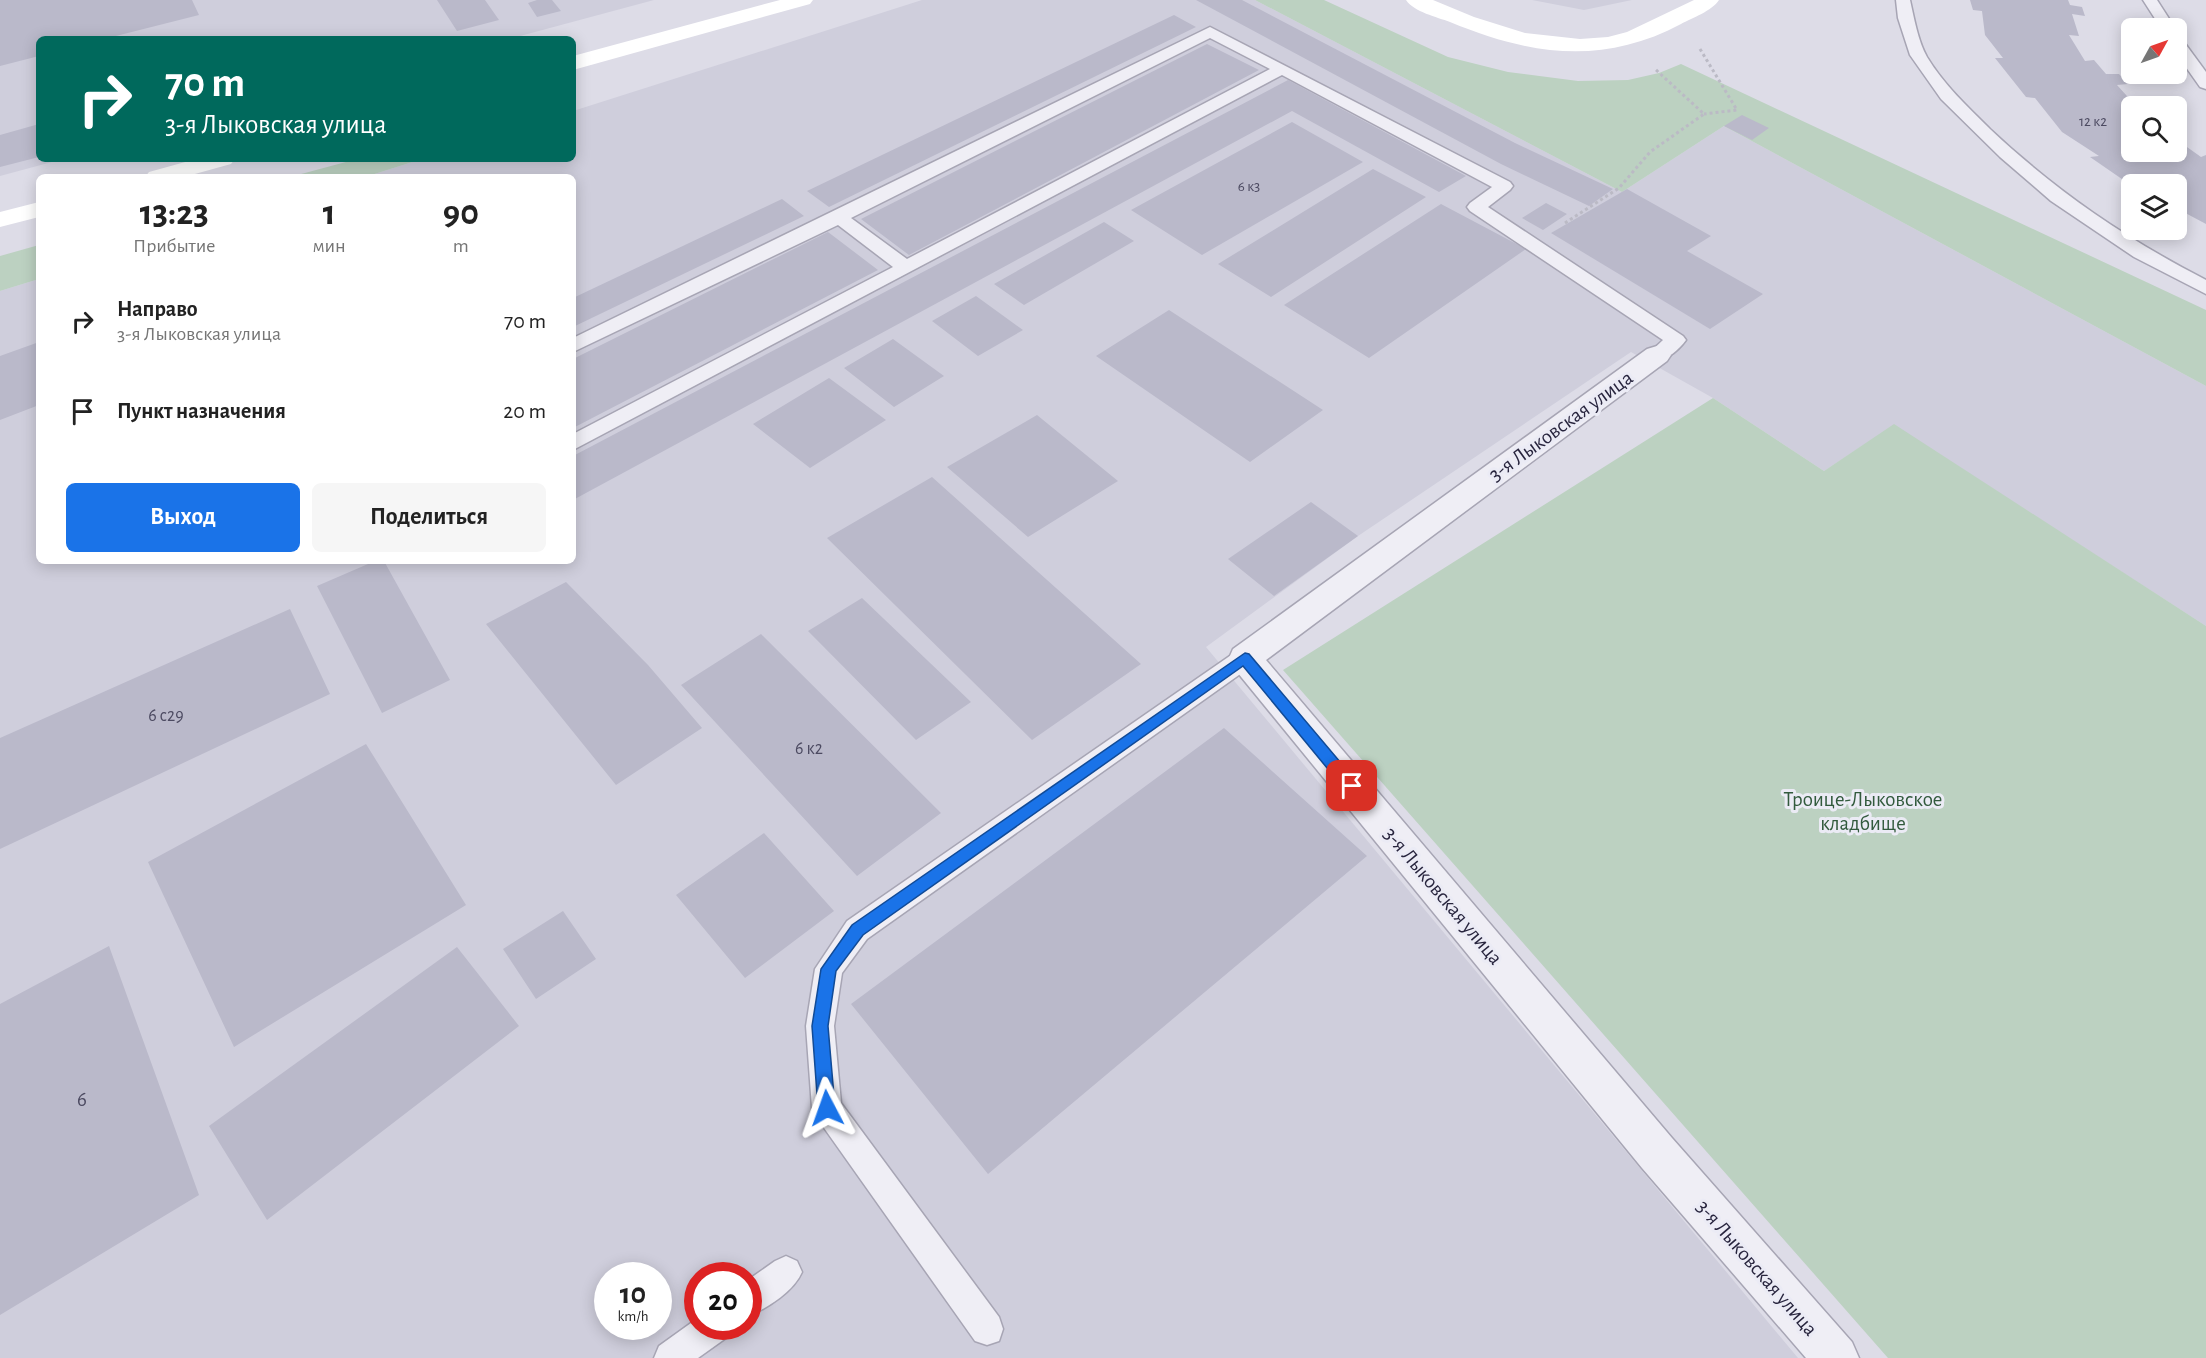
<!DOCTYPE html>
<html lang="ru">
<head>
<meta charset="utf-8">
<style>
  :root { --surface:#fff; --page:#f6f6f6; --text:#222; --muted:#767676; --accent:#1a73e8 }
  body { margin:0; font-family:"Alegreya Sans",sans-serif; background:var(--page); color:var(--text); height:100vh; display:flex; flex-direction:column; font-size:22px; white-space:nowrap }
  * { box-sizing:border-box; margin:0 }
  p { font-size:20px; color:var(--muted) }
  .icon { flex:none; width:33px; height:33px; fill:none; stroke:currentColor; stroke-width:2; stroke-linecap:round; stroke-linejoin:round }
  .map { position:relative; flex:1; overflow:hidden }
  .side { position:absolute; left:36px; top:174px; width:540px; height:390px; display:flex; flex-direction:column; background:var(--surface); border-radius:9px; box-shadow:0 3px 15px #0003 }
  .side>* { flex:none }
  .top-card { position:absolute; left:36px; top:36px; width:540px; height:126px; border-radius:9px; box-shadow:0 3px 15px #0003; background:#00695c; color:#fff; overflow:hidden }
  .needle { width:39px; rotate:50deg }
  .controls { position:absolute; left:2121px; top:18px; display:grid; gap:12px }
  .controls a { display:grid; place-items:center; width:66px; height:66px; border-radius:9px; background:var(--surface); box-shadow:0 3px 15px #0003; font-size:30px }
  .speed { position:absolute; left:594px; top:1262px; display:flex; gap:12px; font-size:30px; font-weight:700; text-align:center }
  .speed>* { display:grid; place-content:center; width:78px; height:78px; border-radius:50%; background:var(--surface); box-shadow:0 3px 15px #0003; line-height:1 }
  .speed small { font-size:15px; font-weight:400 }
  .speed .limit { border:9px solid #d22; background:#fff; color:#111 }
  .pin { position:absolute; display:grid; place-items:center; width:51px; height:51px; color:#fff; margin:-26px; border-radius:12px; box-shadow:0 3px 9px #0006 }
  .me { position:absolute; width:66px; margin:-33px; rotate:356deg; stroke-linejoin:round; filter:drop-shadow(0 0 4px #0008) }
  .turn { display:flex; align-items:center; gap:21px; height:126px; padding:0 30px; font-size:27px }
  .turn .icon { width:78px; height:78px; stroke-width:2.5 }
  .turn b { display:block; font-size:42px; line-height:51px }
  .eta { display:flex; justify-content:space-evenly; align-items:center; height:102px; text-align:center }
  .eta b { font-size:36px; font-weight:700; line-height:42px }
  .cta { display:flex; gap:12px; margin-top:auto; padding:12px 30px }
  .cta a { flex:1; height:69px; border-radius:9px; background:var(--accent); color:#fff; font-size:24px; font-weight:700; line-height:69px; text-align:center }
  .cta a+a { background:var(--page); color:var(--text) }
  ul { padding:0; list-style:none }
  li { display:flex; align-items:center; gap:18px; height:90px; padding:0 30px }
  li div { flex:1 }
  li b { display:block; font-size:22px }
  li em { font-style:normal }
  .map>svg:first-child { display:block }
</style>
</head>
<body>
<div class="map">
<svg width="2206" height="1358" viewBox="0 0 2206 1358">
  <rect width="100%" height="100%" fill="#dddce7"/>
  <path fill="#cfcedc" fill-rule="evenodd" d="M0 0H654L509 39H39V159H63L0 176Z
    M922 0H1255L1622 192 1724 126 2206 386V626L1894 425 1824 471 1713 398 1631 352 1358 536 1206 647 1798 1358H0V291L39 279V561H573V177H365L422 159H573V111ZM608 1275H658V1326H608ZM698 1275H748V1326H698Z
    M1532 0H1632L1584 10Z"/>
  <path fill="#bcd1c1" d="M1255 0H1324L1448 57 1508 72 1578 81 1628 80 1659 73 1681 64 2206 310V386L1724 126 1622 192Z
    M357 159H422L365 177H290Z
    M39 245V279L0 291V256Z
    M1713 398 1824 471 1894 424 2206 626V1358H1888L1283 670Z"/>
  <path fill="#bab9ca" d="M0 0H192L199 15 104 39H39V56L0 66Z
    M437 0H485L499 20 457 31Z
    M537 0H552L561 11 537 17 528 3Z
    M1196 0H1242L1515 143 1613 189 1589 206 1501 164Z
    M1970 0H2068L2070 5 2082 7 2085 16 2072 14 2079 36 2069 35 2085 61 2094 60 2106 74H2119L2128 84 2117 85 2136 106H2132V152H2176V143L2180 142 2201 157 2206 155V224L2176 208V184L2132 186 2090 157 2099 156 2062 132 2035 98 2026 97 1995 58H2003L1985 35 1982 11 1973 10Z
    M1174 15 1196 27 829 207 807 191Z
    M1207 44 1259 70 909 255 861 219Z
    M1288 80 1466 176 1439 192 1292 111 573 500V456Z
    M1742 115 1769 128 1752 140 1724 126Z
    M1292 122 1363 162 1202 255 1131 210Z
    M39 124V157L0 167V135Z
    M1373 169 1426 197 1271 297 1218 264Z
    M1627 189 1711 236 1687 251 1763 294 1710 329 1551 233Z
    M782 199 804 216 573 327V298Z
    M1546 203 1567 214 1543 230 1522 218Z
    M1441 204 1526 249 1369 358 1284 305Z
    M1104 222 1134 241 1024 305 994 284Z
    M828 232 878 270 573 428V359Z
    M976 296 1023 330 978 356 932 321Z
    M1169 310 1323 410 1250 462 1096 356Z
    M893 339 944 376 894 407 844 368Z
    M39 342V405L0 420V356Z
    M829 378 886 420 810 468 753 424Z
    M1037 415 1118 481 1028 537 947 467Z
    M932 477 1141 664 1032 740 827 538Z
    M1311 502 1358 536 1274 596 1228 559Z
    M375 561H384L450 680 382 713 317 586Z
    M566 582 648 665 702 728 616 785 486 624Z
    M862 598 971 702 916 740 808 631Z
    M290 609 330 694 0 849V738Z
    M761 634 941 813 857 876 681 685Z
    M1224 728 1367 856 988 1174 851 1004Z
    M366 744 466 905 234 1047 148 862Z
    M764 833 834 911 745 978 676 895Z
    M563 911 596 959 536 999 503 949Z
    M109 946 199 1195 0 1315V1004Z
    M457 947 519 1026 267 1220 209 1126Z"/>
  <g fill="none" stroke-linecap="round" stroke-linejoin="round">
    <defs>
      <path id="service" d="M1896 0H1910C1914 18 1918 41 1927 57 1944 85 1967 106 1990 129 2057 192 2125 238 2206 280V294L2134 257 2051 201 2000 157 1941 99 1910 55 1898 18Z
        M2143 0H2157L2175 28H2161Z
        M1210 27 1510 182 1513 186 1510 190 1488 207 1683 336 1686 340C1678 351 1664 363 1650 360L1647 355 1663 340 1470 211 1467 207 1470 203 1492 187 1282 75 573 450V434L893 267 838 225 573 352V338ZM1210 38 1270 69 907 259 851 218Z
        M2176 36 2181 38 2206 72V89L2200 87 2176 53Z
        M1245 649 1253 651 1257 658 1253 665 867 939 842 973 834 1026 841 1103 999 1317 1003 1329 999 1341 987 1345 975 1341 817 1118 812 1108 806 1026 815 969 847 921 1237 651Z
        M786 1256 797 1261 802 1272C794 1291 768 1308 748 1316V1280L775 1261Z
        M698 1318V1326H730L726 1338 698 1358H654L659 1346Z"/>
      <path id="minor" d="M1657 346 1667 349 1671 355 1667 361 1266 660 1672 1138 1852 1342 1859 1358H1806L1642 1168 1233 667 1229 658 1233 649 1647 349Z"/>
    </defs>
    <use href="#service" stroke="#a7a5b4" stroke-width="3"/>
    <use href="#minor" stroke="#a7a5b4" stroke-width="3"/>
    <path stroke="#bbbac5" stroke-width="3" stroke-dasharray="3 3" stroke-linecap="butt" d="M1700 49 1737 110 1704 114
      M1565 223 1619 188 1650 152 1704 114 1655 69"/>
    <use href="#service" fill="#efeef5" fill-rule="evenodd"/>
    <use href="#minor" fill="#efeef5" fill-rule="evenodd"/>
    <path fill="#fff" fill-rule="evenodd" d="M780 0H813L810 4 573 70V56Z
      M1406 0H1433L1474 17 1525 33 1580 39 1608 37 1627 32 1694 0H1719C1712 11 1692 18 1681 24 1602 66 1530 55 1450 22 1437 17 1414 12 1406 0Z
      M196 159H235L231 164 184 177H145L149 172Z
      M39 202V217L0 227V212Z"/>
  </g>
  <path fill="#1a73e8" stroke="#114b97" stroke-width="1.5" d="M1245 653 1249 654 1357 782 1359 786 1357 791H1346L1243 666 863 935 836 971 828 1026 835 1108 833 1114 827 1116 821 1114 818 1108 812 1026 821 969 852 925Z"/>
  <g text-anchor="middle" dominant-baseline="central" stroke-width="6" stroke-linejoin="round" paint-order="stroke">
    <g font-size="15" fill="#4c4a61">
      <text x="2093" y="121">12 к2</text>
      <text x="1249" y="186">6 к3</text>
    </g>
    <g font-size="18" fill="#4c4a61">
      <text x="166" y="716">6 с29</text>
      <text x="809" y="749">6 к2</text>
    </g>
    <g font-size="21" fill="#28253e" stroke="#ebebf5">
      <text transform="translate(1561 426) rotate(-36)">3-я Лыковская улица</text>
      <text transform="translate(1443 896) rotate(50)">3-я Лыковская улица</text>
      <text transform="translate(1757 1268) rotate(49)">3-я Лыковская улица</text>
    </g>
    <g font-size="21" fill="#325a3d" stroke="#ebebf5">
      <text x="1863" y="799">Троице-Лыковское<tspan x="1863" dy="24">кладбище</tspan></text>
    </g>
    <g font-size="21" fill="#4c4a61">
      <text x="82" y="1099">6</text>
    </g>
  </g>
</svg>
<div class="controls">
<a><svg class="needle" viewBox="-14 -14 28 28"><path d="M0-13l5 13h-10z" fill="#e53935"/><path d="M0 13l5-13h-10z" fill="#767676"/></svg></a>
<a><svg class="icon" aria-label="search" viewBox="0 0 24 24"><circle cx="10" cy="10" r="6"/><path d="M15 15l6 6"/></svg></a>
<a><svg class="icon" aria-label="layers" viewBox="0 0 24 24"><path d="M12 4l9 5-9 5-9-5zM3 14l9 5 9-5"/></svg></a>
</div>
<div class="speed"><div>10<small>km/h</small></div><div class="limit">20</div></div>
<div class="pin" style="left:1352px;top:786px;background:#d93025"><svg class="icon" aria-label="arrive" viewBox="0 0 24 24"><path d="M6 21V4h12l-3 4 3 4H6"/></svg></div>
<svg class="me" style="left:827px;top:1108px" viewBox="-20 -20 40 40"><path d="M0-17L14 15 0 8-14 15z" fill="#1a73e8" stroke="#fff" stroke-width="4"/></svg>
<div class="top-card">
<div class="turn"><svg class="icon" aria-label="right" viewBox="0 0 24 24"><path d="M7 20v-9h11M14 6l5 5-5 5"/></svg><div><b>70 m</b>3-я Лыковская улица</div></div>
</div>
<section class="side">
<div class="eta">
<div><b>13:23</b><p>Прибытие</p></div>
<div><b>1</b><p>мин</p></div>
<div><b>90</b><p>m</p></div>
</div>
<ul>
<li><svg class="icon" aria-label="right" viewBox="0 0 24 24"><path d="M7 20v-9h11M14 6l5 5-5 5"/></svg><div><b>Направо</b><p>3-я Лыковская улица</p></div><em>70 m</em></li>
<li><svg class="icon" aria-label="arrive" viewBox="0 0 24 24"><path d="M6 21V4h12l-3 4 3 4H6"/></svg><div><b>Пункт назначения</b></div><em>20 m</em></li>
</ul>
<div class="cta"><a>Выход</a><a>Поделиться</a></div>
</section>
</div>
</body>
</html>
